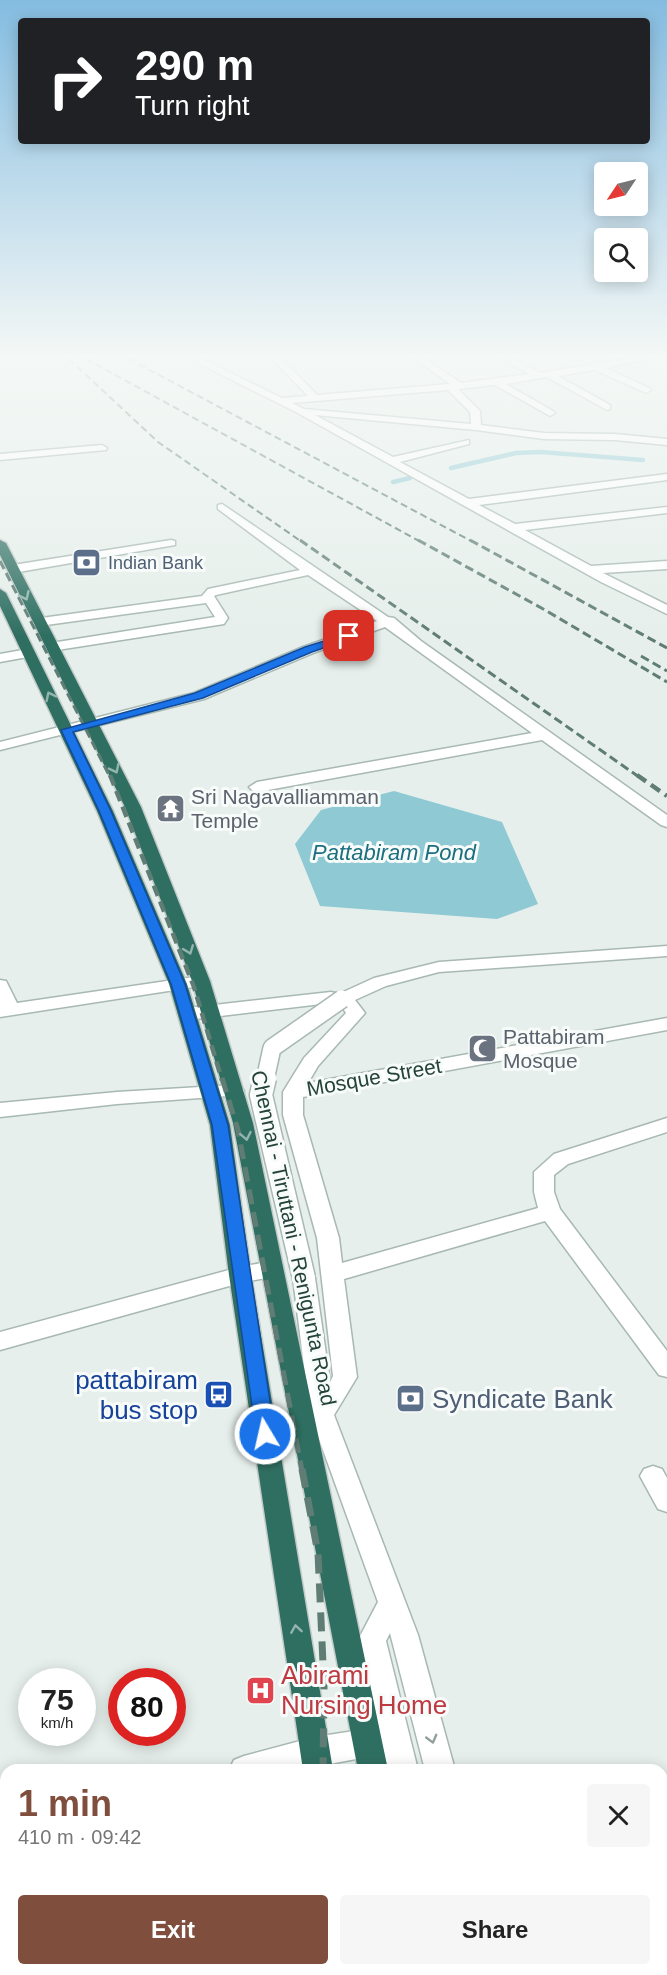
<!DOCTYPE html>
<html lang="en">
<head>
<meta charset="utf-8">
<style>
  :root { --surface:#fff; --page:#f6f6f6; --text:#222; --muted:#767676; --accent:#804e3d }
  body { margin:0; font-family:Helvetica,sans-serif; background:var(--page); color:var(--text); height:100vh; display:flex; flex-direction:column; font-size:22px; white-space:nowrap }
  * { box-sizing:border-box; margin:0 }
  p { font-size:20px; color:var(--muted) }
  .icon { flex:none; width:33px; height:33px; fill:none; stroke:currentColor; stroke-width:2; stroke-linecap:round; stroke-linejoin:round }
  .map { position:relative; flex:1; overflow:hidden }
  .details { position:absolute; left:0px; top:1764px; width:668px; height:212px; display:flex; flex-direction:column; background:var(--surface); border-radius:18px 18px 0 0; box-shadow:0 3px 15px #0003 }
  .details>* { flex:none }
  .banner { position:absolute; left:18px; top:18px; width:632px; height:126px; border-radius:6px; box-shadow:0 3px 15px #0003; background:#202124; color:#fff; overflow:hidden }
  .needle { width:39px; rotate:235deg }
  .fabs { position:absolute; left:594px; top:162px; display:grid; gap:12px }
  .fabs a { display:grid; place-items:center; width:54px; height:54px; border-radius:6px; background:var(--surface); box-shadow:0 3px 15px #0003; font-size:30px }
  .speed { position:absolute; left:18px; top:1668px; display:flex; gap:12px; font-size:30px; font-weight:700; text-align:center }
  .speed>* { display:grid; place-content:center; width:78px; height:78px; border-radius:50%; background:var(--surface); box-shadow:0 3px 15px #0003; line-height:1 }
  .speed small { font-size:15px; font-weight:400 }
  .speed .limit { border:9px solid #d22; background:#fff; color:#111 }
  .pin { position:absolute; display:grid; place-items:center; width:51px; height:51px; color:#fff; margin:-26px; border-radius:12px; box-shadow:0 3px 9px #0006 }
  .me { position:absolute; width:66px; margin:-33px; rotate:351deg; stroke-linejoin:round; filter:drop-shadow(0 0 4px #0008) }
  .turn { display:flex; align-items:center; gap:21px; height:126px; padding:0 18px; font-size:27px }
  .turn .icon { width:78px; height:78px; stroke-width:2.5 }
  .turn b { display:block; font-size:42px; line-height:51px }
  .round { display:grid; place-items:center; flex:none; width:63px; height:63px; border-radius:6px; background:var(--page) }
  .head { display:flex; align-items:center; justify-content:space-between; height:102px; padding:0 18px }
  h1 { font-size:36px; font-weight:800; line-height:45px; color:var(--accent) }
  .cta { display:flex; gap:12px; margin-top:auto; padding:12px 18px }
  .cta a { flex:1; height:69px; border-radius:6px; background:var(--accent); color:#fff; font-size:24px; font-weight:800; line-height:69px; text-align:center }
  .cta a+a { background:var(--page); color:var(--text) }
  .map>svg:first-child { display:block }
</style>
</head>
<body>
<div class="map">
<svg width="667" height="1975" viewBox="0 0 667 1975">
  <rect width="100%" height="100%" fill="#e6efeb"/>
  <path fill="#8ec9d4" d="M394 791 502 822 538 904 497 919 320 906 295 844 321 810Z"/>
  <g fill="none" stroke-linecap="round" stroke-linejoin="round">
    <path stroke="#8ec9d4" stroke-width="4.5" d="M451 468 516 453 541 452 643 460
      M393 482 410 478"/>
    <defs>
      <path id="minor" d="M190 359H202L282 398 308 396 272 359H282L317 395 450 384 415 359H426L461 383 529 374 501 359H513L540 373 626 359H650L606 368 649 388 651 390 646 393 595 370 558 376 610 405V409L607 410 547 377 506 384 553 411 555 413 550 416 495 385 458 389 480 411 481 425 544 433 615 434 667 439V445L615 440 544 439 476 430 315 415 393 457 469 440V444L400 462 469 499 667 474V480L479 505 515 524 667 507V513L525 530 591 566 667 561V569L603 573 667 605V614L601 582 296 412ZM448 390 470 412 471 424 304 409 292 403Z
        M102 445 107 448 106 450 0 460V454Z
        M222 504 388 617 394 618 421 641 667 815V827L661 825 542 740 257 792 252 790 249 787 257 782 532 733 385 627 313 653 204 699 0 750V742L194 693 303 647 377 621 308 575 216 595 214 596 228 618 224 624 51 651 46 650 44 647 46 644 51 643 215 617 206 603 39 626 34 625 33 622 34 619 202 596 208 589 300 570 218 509V505Z
        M171 540 175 541V545L13 573 7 569 13 565Z
        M28 649 35 653 33 656 0 662V654Z
        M667 946V956L439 972 386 986 355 1000 365 1013 318 1066 308 1083 667 1018V1030L303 1097V1115L339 1238 342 1263 538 1208 534 1192V1172L554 1154 667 1118V1132L568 1164 554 1175V1192L560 1209 667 1351V1377L659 1375 545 1221 344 1279 357 1377 334 1415 418 1635 455 1770H425L390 1633 386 1641 418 1770H388L358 1640 378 1602 310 1414 293 1278 296 1272 304 1270 312 1272 315 1278 330 1382 333 1376 317 1238 283 1115V1092L304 1058 346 1013 342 1007 330 1003 187 1020 181 1018 178 1014 181 1010 187 1008 331 992 339 994 374 978 439 962Z
        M201 976 207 977 210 981 207 985 0 1017V980L6 981 17 1003Z
        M234 1085 241 1087 244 1091 241 1095 117 1104 0 1117V1103L117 1092Z
        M272 1261 280 1263 283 1269 280 1275 240 1283 0 1350V1332L240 1267Z
        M653 1466 662 1469 667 1478V1512L658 1509 640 1476 644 1469Z
        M367 1729 377 1733 381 1743 377 1753 367 1757 297 1770H229L234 1760 244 1756 315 1737Z
        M6 1819V1849L0 1850V1820Z
        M84 1970H116V1975H84Z
        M438 1970H470L472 1975H440Z
        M483 1970H515L517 1975H485Z"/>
      <path id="highway" d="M0 540 6 543 141 807 210 981 253 1123 388 1770H358L233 1123 192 981 125 807 0 555Z
        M0 589 6 593 113 811 187 984 230 1125 251 1275 333 1770H303L229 1275 210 1125 169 984 97 811 0 606Z
        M328 1970H360V1975H328Z
        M400 1970H432L433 1975H401Z"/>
    </defs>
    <use href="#minor" stroke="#a8b8b2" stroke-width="3"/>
    <use href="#highway" stroke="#c2cac8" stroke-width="3"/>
    <use href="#minor" fill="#fff" fill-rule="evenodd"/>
    <use href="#highway" fill="#2f6f62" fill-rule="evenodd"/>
    <path stroke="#5f7d75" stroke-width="2" stroke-dasharray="7 4" stroke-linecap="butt" d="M69 359 158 442 302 542
      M86 359 421 542
      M129 359 473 542"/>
    <path stroke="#5f7d75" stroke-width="3" stroke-dasharray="9 4.5" stroke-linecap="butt" d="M300 540 639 777
      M418 540 545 610 667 682
      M470 540 667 648
      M0 561 110 777
      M641 656 667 671"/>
    <path stroke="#5f7d75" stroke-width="4.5" stroke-dasharray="11 6" stroke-linecap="butt" d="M110 775 194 987 222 1080
      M637 775 667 796"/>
    <path stroke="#5f7d75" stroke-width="5" stroke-dasharray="15 8" stroke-linecap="butt" d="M222 1078 238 1130 302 1471"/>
    <path stroke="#5f7d75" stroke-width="7" stroke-dasharray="19 10" stroke-linecap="butt" d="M302 1469 318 1553 324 1686 323 1770
      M319 1970V1975"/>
    <defs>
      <path id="minor-bridge-far1" d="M265 1080 272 1048 342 999"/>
      <path id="minor-bridge" d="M265 1078 261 1095 304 1278"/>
    </defs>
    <use href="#minor-bridge-far1" stroke="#a8b8b2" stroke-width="20" stroke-linecap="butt"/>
    <use href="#minor-bridge" stroke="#a8b8b2" stroke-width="25" stroke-linecap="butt"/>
    <use href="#minor-bridge-far1" stroke="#fff" stroke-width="17"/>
    <use href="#minor-bridge" stroke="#fff" stroke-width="22"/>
  </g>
  <defs><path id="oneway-chevron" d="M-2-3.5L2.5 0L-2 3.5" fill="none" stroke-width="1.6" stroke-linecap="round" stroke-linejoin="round" transform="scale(1.5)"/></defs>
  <g stroke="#93b5ae">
    <use href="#oneway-chevron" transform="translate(25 596) rotate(65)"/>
    <use href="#oneway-chevron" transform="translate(50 696) rotate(-116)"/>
    <use href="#oneway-chevron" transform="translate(115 769) rotate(64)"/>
    <use href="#oneway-chevron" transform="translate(189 950) rotate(69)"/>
    <use href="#oneway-chevron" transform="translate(246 1136) rotate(79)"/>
    <use href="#oneway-chevron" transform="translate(296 1629) rotate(-99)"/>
  </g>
  <use stroke="#92a09c" href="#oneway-chevron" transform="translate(432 1739) rotate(75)"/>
  <linearGradient id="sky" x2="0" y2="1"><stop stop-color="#84bce0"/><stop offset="0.56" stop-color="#f4f8f6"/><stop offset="1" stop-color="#f4f8f6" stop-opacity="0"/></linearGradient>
  <rect width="667" height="636" fill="url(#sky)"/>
  <path fill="#1a73e8" stroke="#114b97" stroke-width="1.5" d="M349 633 354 636 352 638 312 652 203 698 73 732 111 811 185 984 228 1125 275 1434 272 1439 265 1441 259 1439 256 1434 212 1125 171 984 99 811 61 730 195 693 305 647Z"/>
  <defs>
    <symbol id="bank-square" viewBox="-11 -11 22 22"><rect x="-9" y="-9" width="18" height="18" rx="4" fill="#5c6f8a" stroke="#f7fbf9"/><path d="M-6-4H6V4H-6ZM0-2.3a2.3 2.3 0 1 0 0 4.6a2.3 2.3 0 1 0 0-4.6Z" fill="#fff"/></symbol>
    <symbol id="temple-square" viewBox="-11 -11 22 22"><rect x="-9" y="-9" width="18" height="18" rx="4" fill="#6b7280" stroke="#f7fbf9"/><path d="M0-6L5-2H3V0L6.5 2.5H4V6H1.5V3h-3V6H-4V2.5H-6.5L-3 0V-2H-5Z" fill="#fff"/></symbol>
    <symbol id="mosque-square" viewBox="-11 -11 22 22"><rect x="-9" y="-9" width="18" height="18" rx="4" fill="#6b7280" stroke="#f7fbf9"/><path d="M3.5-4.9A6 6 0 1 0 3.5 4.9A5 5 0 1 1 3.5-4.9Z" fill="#fff"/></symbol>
    <symbol id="bus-square" viewBox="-11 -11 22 22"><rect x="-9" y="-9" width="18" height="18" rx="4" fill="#1a4fb4" stroke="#f7fbf9"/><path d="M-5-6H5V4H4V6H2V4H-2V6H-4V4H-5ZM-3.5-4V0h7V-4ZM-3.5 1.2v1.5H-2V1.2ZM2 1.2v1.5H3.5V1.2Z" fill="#fff"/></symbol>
    <symbol id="hospital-square" viewBox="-11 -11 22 22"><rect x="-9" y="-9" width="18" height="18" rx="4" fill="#e0444e" stroke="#f7fbf9"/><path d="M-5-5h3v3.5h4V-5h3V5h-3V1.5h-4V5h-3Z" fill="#fff"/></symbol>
  </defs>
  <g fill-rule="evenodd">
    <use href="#bank-square" x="70" y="546" width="33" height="33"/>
    <use href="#temple-square" x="154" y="792" width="33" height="33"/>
    <use href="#mosque-square" x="466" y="1032" width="33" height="33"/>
    <use href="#bus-square" x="202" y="1378" width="33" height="33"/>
    <use href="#bank-square" x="394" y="1382" width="33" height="33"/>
    <use href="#hospital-square" x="244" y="1674" width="33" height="33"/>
  </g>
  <g text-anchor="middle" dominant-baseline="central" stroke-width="6" stroke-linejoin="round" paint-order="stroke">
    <g font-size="18" fill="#4e5e75" stroke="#f7fbf9" text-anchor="start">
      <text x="108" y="563">Indian Bank</text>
    </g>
    <g font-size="21" fill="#5b616d" stroke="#f7fbf9" text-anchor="start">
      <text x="191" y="796">Sri Nagavalliamman<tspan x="191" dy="24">Temple</tspan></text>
      <text x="503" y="1036">Pattabiram<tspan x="503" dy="24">Mosque</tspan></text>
    </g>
    <g font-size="21" fill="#24423a" stroke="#f7fbf9">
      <text transform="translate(374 1077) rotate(-10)">Mosque Street</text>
      <text transform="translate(294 1238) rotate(78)">Chennai - Tiruttani - Renigunta Road</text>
    </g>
    <g font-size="22" font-style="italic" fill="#1c6f80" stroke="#f7fbf9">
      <text x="394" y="852">Pattabiram Pond</text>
    </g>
    <g font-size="26" fill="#164399" stroke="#f7fbf9" text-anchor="end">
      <text x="198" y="1380">pattabiram<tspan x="198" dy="30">bus stop</tspan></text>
    </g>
    <g font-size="26" fill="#4e5e75" stroke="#f7fbf9" text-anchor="start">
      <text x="432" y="1399">Syndicate Bank</text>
    </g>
    <g font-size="26" fill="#be3a42" stroke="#f7fbf9" text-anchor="start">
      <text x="281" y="1675">Abirami<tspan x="281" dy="30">Nursing Home</tspan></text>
    </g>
  </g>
</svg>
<div class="fabs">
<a><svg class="needle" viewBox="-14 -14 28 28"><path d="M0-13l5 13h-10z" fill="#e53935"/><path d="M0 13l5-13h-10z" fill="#767676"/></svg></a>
<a><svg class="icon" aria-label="search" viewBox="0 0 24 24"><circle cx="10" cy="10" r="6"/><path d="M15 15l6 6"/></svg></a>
</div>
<div class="speed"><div>75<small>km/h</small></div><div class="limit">80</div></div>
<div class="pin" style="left:349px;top:636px;background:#d93025"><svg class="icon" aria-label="arrive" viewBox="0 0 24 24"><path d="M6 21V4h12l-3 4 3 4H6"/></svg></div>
<svg class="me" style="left:265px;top:1434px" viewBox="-20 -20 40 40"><circle r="17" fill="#1a73e8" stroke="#fff" stroke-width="3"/><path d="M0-11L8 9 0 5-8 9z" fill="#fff"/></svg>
<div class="banner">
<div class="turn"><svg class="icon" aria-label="right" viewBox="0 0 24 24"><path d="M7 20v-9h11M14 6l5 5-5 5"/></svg><div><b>290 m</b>Turn right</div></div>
</div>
<section class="details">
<div class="head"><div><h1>1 min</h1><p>410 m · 09:42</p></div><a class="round"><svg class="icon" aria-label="close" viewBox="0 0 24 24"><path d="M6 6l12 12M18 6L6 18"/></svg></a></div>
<div class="cta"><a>Exit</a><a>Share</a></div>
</section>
</div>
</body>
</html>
